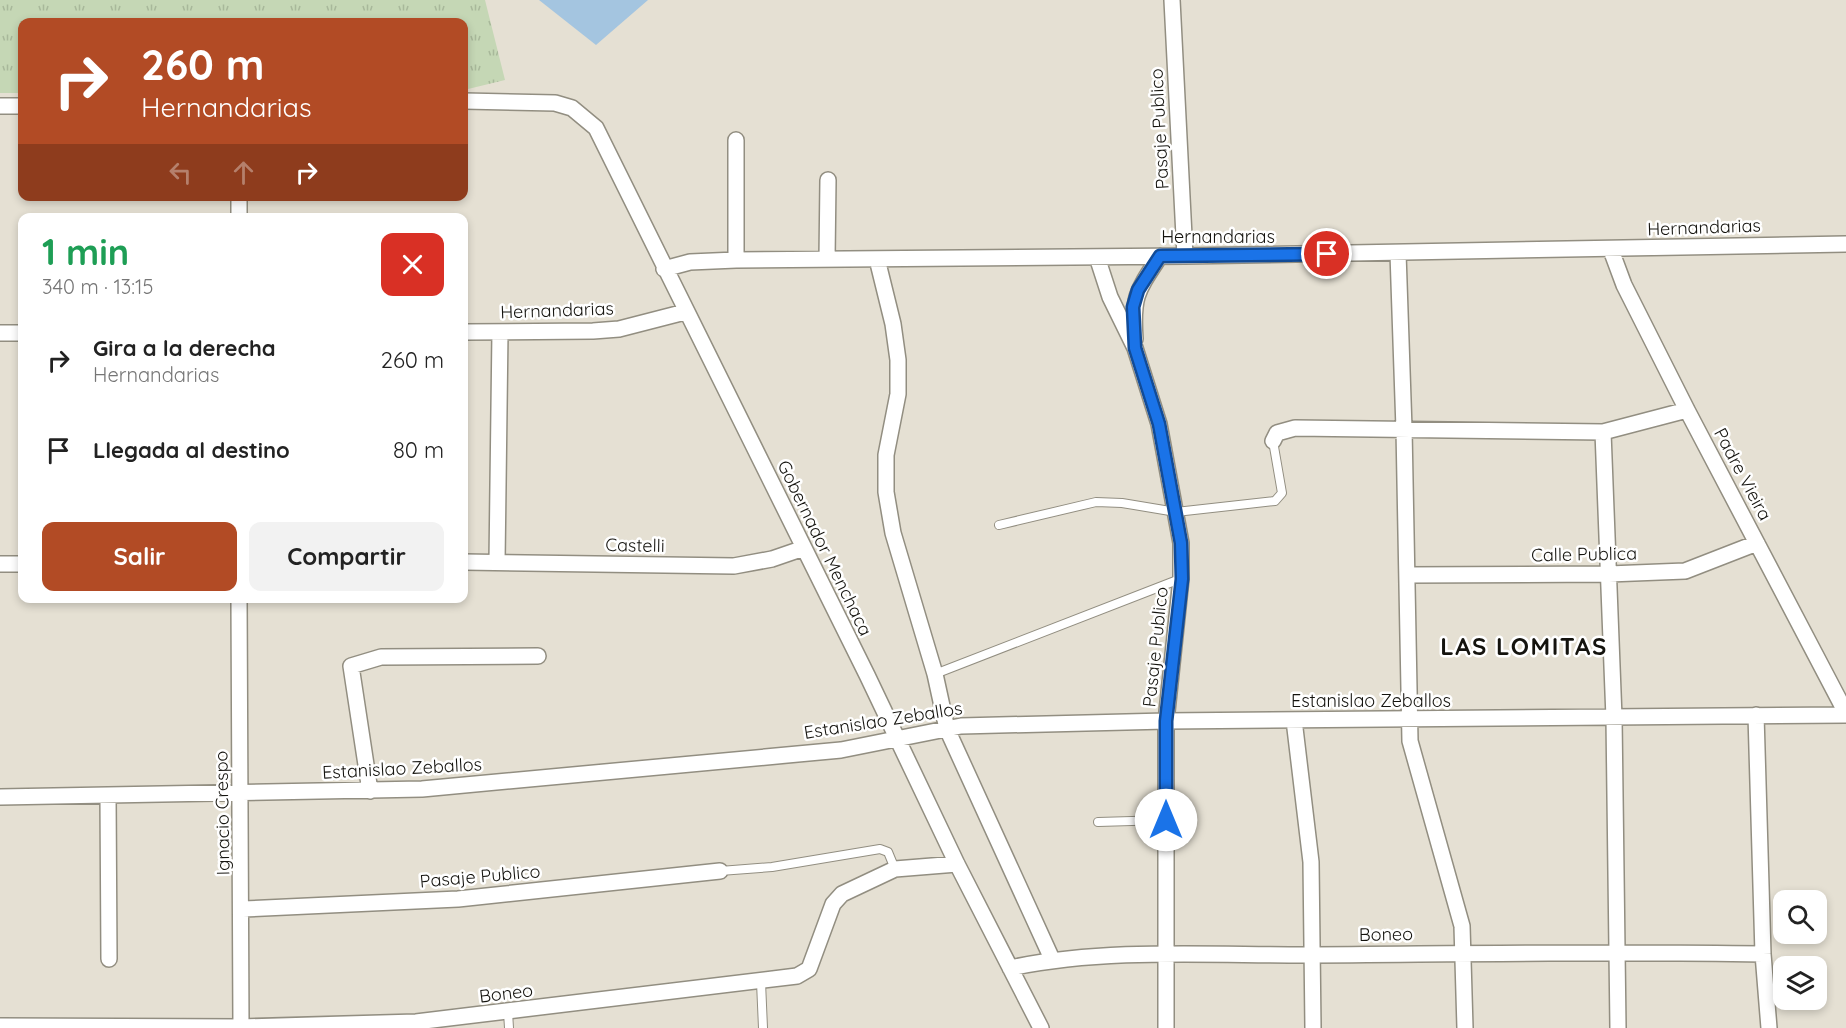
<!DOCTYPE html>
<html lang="es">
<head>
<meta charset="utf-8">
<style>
  :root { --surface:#fff; --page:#f2f2f2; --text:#222; --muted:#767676; --accent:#b24b25 }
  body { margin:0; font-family:Quicksand,sans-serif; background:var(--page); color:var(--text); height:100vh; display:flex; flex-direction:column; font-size:22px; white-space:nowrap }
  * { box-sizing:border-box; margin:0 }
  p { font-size:20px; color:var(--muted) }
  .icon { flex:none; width:33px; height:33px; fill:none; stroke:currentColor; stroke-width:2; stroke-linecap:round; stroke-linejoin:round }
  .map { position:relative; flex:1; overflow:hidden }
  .sheet { position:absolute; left:18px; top:213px; width:450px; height:390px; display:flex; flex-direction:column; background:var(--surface); border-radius:12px; box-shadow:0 3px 9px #0003 }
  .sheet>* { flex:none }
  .hud { position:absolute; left:18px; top:18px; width:450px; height:183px; border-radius:12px; box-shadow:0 3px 9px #0003; background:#b24b25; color:#fff; overflow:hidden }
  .fabs { position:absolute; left:1773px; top:890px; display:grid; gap:12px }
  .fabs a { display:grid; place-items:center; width:54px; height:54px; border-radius:12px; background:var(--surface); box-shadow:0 3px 9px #0003; font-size:30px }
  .pin { position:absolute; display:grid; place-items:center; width:51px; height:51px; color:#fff; margin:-26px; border:3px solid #fff; border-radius:50%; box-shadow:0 2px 6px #0007 }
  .me { position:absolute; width:66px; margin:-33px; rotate:0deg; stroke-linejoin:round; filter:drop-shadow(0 0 4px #0008) }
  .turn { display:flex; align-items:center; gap:21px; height:126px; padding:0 24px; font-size:27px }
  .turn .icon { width:78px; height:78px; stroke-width:2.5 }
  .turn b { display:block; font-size:42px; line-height:51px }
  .lanes { display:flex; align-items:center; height:57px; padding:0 24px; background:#0003; justify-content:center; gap:30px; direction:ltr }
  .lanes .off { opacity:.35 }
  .round { display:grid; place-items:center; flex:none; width:63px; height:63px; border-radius:12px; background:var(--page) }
  .summary { display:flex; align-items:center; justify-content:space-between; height:102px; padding:0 24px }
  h1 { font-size:36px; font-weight:700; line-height:45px; color:#1e9e55 }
  .cta { display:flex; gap:12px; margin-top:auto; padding:12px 24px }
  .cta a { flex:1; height:69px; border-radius:12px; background:var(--accent); color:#fff; font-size:24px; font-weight:700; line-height:69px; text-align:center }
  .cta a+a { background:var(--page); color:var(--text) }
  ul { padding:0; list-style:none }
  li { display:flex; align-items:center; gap:18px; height:90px; padding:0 24px }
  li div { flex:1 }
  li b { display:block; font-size:22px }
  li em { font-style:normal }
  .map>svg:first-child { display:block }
</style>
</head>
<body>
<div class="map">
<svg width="1846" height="1028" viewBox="0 0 1846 1028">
  <defs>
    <pattern id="grass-tufts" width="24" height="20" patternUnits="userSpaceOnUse" patternTransform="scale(1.5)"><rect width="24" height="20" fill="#c5d7b5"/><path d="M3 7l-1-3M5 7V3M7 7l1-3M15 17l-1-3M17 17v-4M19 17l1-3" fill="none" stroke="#a8b89a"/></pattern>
  </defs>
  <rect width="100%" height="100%" fill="#e5e0d3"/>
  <path fill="url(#grass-tufts)" d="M0 0H485L505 80 464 90V22H22V93H0Z"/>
  <path fill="#a4c5e0" d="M539 0H648L596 45Z"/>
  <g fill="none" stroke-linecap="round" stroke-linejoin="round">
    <defs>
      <path id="lane" d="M999 525 1096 502 1122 503 1176 512 1275 501 1282 493 1273 441
        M935 674 1180 579
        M1098 822 1166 820
        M720 871 772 867 880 849 888 852 895 869
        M761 982 763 1028
        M508 1012 509 1028"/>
      <path id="street" d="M1172 0 1185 256
        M464 101 555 103 572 108 596 128 867 675 957 864 1041 1028
        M0 106H22
        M239 196V218
        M1611 250 1624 285 1687 410 1846 713
        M1398 253 1404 429 1410 741 1462 926 1465 1028
        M1097 257 1110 297 1135 348 1159 424 1181 543V579L1166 721V1028
        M827 259 828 180
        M877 259 893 324 898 360V394L886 455V492L893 533 935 674 947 729 1052 959
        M736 260V140
        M664 269 690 262 736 260 1185 256 1846 244
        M464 332 593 331 619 329 685 312
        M0 333H22
        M1135 339C1132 296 1137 291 1160 256
        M1603 432 1614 718 1618 1028
        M1273 441 1277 433 1295 428 1603 432 1687 410
        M464 562 734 566 772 559 804 548
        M497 562 500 332
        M0 564H22
        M1407 575 1609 574 1685 571 1757 543
        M239 598 241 1028
        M1756 715 1763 954 1769 1028
        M1294 720 1311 862 1313 1028
        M370 791 351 666 381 657 538 656
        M108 795 109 959
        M0 797 422 789 841 750 961 726 1166 721 1846 715
        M243 909 458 899 720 871
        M1010 968C1105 948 1207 955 1304 955 1457 954 1610 951 1763 954
        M0 1026 241 1027 416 1022 797 976 809 969 833 904 842 894 895 869 957 864"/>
    </defs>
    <use href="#lane" stroke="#928e81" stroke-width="10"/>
    <use href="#street" stroke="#928e81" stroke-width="18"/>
    <use href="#lane" stroke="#fff" stroke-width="8"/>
    <use href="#street" stroke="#fff" stroke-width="15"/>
  </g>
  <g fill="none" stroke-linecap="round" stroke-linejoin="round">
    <defs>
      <path id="route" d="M1166 820V721L1182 579 1181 543 1159 424 1135 348 1133 307 1138 290 1160 256 1327 254"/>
    </defs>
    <use href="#route" stroke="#114b97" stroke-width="15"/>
    <use href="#route" stroke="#1a73e8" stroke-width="10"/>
  </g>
  <g text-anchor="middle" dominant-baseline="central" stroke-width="5" stroke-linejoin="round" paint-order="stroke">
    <g font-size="18" fill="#14130e" stroke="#fff">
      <text transform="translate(1159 129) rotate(-93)">Pasaje Publico</text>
      <text transform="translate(1704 227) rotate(-2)">Hernandarias</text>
      <text x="1218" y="236">Hernandarias</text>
      <text transform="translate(557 310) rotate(-2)">Hernandarias</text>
      <text transform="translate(1743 474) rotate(62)">Padre Vieira</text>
      <text transform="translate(635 545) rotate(1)">Castelli</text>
      <text transform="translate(825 548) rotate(64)">Gobernador Menchaca</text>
      <text transform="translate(1584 554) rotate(-1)">Calle Publica</text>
      <text transform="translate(1155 647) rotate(-84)">Pasaje Publico</text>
      <text x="1371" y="700">Estanislao Zeballos</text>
      <text transform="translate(883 720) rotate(-9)">Estanislao Zeballos</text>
      <text transform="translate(402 768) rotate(-3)">Estanislao Zeballos</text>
      <text transform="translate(222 813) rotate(-91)">Ignacio Crespo</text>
      <text transform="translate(480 876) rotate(-5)">Pasaje Publico</text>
      <text transform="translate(1386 934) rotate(-1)">Boneo</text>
      <text transform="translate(506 993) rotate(-7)">Boneo</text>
    </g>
    <g font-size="24" font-weight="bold" letter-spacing="1.5" fill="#14130e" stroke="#fff">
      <text x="1524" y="646">LAS LOMITAS</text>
    </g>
  </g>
</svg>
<div class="fabs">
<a><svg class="icon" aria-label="search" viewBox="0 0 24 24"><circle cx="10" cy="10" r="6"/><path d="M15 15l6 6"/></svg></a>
<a><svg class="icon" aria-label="layers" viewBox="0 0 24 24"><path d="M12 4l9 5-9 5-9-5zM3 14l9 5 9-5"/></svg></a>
</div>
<div class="pin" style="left:1327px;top:254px;background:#d93025"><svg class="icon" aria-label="arrive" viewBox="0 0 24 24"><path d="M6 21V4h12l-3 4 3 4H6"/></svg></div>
<svg class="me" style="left:1166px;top:820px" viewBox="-20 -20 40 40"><circle r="19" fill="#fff"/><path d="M0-13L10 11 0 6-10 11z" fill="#1a73e8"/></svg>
<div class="hud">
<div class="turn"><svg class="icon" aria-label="right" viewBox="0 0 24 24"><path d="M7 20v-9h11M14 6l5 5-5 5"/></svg><div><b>260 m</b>Hernandarias</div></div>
<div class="lanes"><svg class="icon off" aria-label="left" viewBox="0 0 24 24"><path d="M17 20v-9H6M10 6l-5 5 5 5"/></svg><svg class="icon off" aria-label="ahead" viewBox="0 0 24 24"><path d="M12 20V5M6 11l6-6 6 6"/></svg><svg class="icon" aria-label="right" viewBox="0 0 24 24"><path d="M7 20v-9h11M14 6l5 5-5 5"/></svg></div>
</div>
<section class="sheet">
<div class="summary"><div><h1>1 min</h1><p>340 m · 13:15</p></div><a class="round" style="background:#d93025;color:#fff"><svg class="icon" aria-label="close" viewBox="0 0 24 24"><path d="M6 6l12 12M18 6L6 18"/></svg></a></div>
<ul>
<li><svg class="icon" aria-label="right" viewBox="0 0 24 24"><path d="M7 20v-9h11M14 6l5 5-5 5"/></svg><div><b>Gira a la derecha</b><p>Hernandarias</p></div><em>260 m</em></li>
<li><svg class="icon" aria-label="arrive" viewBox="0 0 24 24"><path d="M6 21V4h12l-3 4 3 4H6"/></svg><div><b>Llegada al destino</b></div><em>80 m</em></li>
</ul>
<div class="cta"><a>Salir</a><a>Compartir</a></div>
</section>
</div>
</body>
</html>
